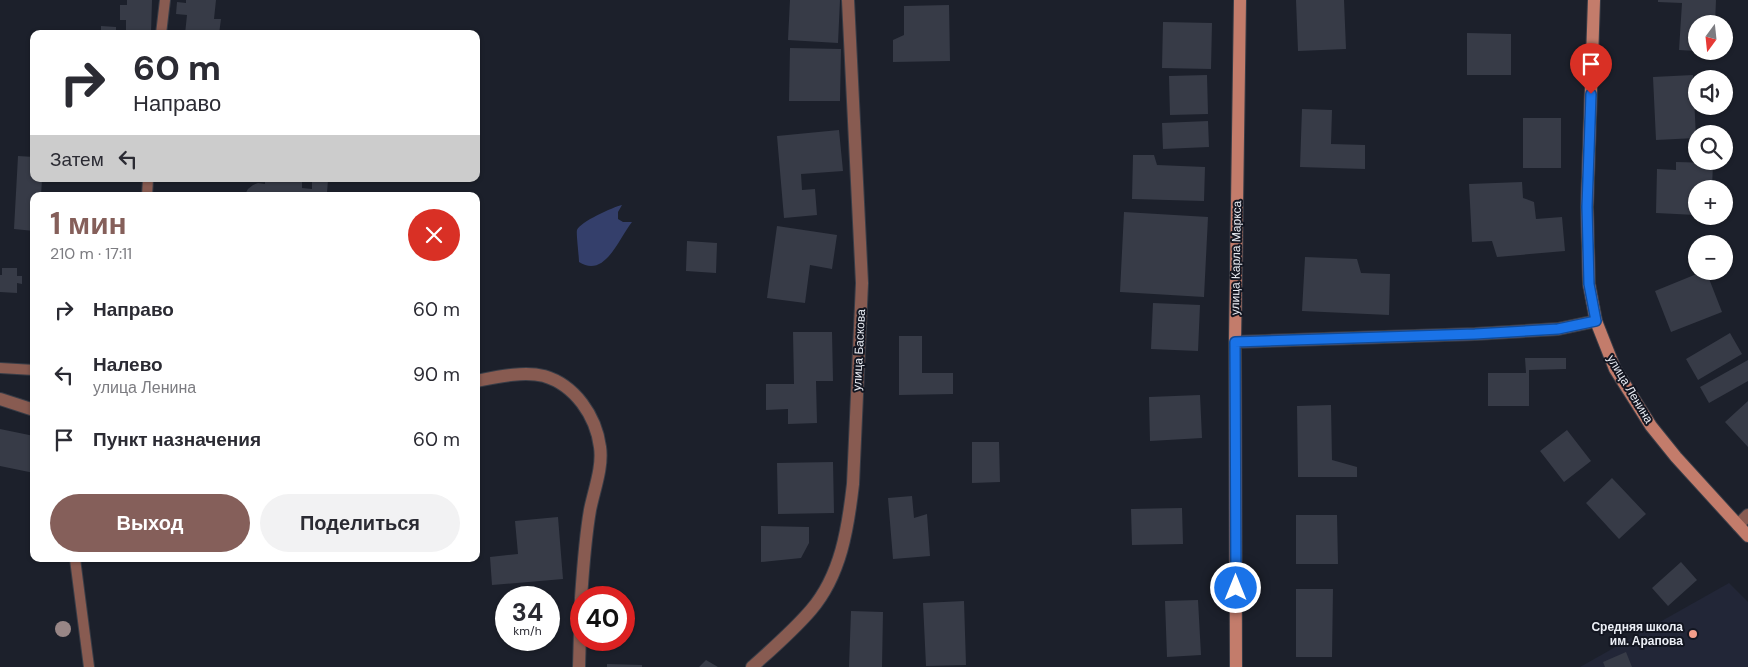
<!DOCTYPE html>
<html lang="ru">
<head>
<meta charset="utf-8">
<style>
  :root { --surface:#fff; --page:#f2f2f3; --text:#2b2b33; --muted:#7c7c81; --accent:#855f5a }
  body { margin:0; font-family:"DM Sans",sans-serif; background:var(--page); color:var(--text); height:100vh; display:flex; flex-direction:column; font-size:19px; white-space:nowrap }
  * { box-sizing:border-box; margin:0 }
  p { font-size:16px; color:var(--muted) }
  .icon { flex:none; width:28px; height:28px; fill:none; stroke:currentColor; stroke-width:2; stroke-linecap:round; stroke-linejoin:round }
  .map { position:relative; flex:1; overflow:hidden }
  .sheet { position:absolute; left:30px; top:192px; width:450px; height:370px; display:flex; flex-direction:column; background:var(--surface); border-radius:10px; box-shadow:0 1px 4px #0004 }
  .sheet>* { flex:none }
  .hud { position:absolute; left:30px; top:30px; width:450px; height:152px; border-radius:10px; box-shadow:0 1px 4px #0004; background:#fff; color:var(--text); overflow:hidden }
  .needle { width:32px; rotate:195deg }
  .tools { position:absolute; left:1688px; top:15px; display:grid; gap:10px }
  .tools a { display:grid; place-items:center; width:45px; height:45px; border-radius:50%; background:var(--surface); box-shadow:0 1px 4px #0004; font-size:25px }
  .speed { position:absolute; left:495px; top:586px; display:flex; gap:10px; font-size:25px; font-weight:700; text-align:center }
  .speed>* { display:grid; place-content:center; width:65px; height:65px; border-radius:50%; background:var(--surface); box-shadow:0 1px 4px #0004; line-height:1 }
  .speed small { font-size:12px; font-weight:400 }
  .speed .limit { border:8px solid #d22; background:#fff; color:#111 }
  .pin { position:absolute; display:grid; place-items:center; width:42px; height:42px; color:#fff; margin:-51px -21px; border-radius:50% 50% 50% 0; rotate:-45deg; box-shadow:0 0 5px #0007 }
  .pin .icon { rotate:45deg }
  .me { position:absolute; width:55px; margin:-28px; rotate:0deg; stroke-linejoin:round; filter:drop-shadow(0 0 4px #0008) }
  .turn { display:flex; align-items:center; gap:18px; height:105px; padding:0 20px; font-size:22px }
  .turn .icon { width:65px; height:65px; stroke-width:2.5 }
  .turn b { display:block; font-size:35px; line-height:42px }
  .then { display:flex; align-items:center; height:48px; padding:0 20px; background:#0003; gap:10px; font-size:19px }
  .round { display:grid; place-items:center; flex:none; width:52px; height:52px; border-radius:26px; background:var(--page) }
  .summary { display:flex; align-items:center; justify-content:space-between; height:85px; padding:0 20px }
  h1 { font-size:30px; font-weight:700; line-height:38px; color:var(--accent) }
  .primary-button { display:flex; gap:10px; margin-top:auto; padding:10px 20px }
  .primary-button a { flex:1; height:58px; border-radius:30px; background:var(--accent); color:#fff; font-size:20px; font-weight:700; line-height:58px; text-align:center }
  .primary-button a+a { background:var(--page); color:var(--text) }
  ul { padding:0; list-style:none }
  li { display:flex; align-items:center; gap:15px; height:65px; padding:0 20px }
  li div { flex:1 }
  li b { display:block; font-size:19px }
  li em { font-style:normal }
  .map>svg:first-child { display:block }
</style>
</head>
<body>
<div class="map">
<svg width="1748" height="667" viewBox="0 0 1748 667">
  <rect width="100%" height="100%" fill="#1c202b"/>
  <path fill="#222637" d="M1729 583 1748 602V667H1580Z"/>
  <path fill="#343f6b" d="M622 205 618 212V219L623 222H632C619 238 605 279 579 262 579 256 576 233 577 230 580 222 613 207 622 205Z"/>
  <path fill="#373b47" d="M127 0H152L151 34H126V20H120V5H127Z
    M186 0H216L214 19H221L219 34H185L187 15 176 14 177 2 186 3Z
    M790 0H840L838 43 788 40Z
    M1296 0H1344L1346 49 1298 51Z
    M1658 0H1716L1715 24H1696V51L1679 50 1682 3 1658 2Z
    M949 5 950 61 893 62V40L904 35V6Z
    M1163 22 1212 23 1211 69 1162 68Z
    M101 26 116 27V34H101Z
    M1467 33 1511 34V75H1467Z
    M790 48 841 49 840 101H789Z
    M1207 75 1208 114 1170 115 1169 76Z
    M1693 75 1696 138 1656 140 1653 77Z
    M1302 109 1332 110 1331 144 1365 145V169L1300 167Z
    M1523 118H1561V168H1523Z
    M1208 121 1209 147 1163 149 1162 123Z
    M839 130 843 171 801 174 802 190 815 189 817 215 784 218 777 136Z
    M1133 155H1154L1157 165 1205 167 1204 201 1132 199Z
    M18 156 34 157V179H42L41 196H34V231L14 229Z
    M1676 162 1713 163 1712 189H1696V215L1656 213 1657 169 1676 170Z
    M265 179 302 181V188L312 189V179L328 180 327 193 349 195V196H244L248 189 253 185 258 183 265 184Z
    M1522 182 1523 198 1534 202 1536 219 1562 217 1565 251 1497 257 1492 241 1472 242 1469 184Z
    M1124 212 1208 217 1204 297 1120 292Z
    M777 226 837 235 832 269 810 265 805 303 767 298Z
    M687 241 717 243 716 273 686 271Z
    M1305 257 1357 259 1361 273 1390 274 1389 315 1302 311Z
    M2 268H17V276H22V284L17 283V293L0 292V275H2Z
    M1704 271H1706L1722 312 1671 332 1655 291Z
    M1153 303 1200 305 1198 351 1151 349Z
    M793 332H832L833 381H816L817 423 788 424V409L766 410V384H794Z
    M1730 333 1742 354 1698 380 1686 359Z
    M899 336H922V373H953V394L899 395Z
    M1525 358H1566V369L1529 370V406H1488V373H1526Z
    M1748 360V381L1709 403 1700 387Z
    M1200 395 1202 438 1150 441 1149 397Z
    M1748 401V447L1725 422Z
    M1331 405 1332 460 1357 467V477H1298L1297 406Z
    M0 429 34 436V473L0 466Z
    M1567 430 1591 461 1564 482 1540 451Z
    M972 442H999L1000 482 972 483Z
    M833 462 834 513 778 514 777 463Z
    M1612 478 1646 514 1619 539 1586 503Z
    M912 496 914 518 927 514 930 556 893 559 888 498Z
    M1182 508 1183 544 1132 545 1131 509Z
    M1296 515H1337L1338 564H1296Z
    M558 517 563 579 492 585 490 557 518 554 515 521Z
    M761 526 809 527V543L801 558 761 562Z
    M1681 562 1697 580 1668 606 1652 588Z
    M1296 589H1333L1332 657H1296Z
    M1198 600 1201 655 1167 657 1165 601Z
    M964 601 966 665 926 666 923 603Z
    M851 611 883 612 882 667H849Z
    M1626 652 1632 667H1605L1603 662Z
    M706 660 718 667H699Z
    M607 664 642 665V667H607Z"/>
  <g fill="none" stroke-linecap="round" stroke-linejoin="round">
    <defs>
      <path id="lane" d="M161 34 165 0
        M147 196 148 179
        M0 368 34 370
        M75 559 89 667"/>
      <path id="street" d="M1235 342 1475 334 1558 329 1596 321
        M476 381C497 377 523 371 544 376 575 385 596 416 600 447 603 467 594 490 590 510 585 539 583 569 581 598
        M0 399 34 410
        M1738 525 1748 515
        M579 667 581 598
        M752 667C772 649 793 631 811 610 841 575 848 528 853 484L862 283 848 0"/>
      <path id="secondary" d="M1594 0 1587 207 1589 284 1596 321 1615 369 1651 426 1676 457 1748 536
        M1236 667 1235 342 1240 0"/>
    </defs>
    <use href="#lane" stroke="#393d47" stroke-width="12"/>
    <use href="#street" stroke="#393d47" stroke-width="14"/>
    <use href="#secondary" stroke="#393d47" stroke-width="14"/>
    <use href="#lane" stroke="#885b51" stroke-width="10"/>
    <use href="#street" stroke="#885b51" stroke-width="12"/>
    <use href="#secondary" stroke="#c37c6b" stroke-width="12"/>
  </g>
  <circle fill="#988686" cx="63" cy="629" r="8"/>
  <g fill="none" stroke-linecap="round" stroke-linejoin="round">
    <defs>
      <path id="route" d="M1236 588 1235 342 1475 334 1558 329 1596 321 1589 284 1587 207 1591 94"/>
    </defs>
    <use href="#route" stroke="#114b97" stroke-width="12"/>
    <use href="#route" stroke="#1a73e8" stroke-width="9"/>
  </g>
  <circle fill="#f49e8a" stroke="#131621" stroke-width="2" cx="1693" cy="634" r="5"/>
  <g text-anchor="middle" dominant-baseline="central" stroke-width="4" stroke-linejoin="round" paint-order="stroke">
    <g font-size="12" fill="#ebeef5" stroke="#131621">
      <text transform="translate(1236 258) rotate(-89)">улица Карла Маркса</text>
      <text transform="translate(859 350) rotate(-87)">улица Баскова</text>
      <text transform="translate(1630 389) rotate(59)">улица Ленина</text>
    </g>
    <g font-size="12" font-weight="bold" fill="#ebeef5" stroke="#131621" text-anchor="end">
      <text x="1683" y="627">Средняя школа<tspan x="1683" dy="14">им. Арапова</tspan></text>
    </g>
  </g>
</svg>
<div class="tools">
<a><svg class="needle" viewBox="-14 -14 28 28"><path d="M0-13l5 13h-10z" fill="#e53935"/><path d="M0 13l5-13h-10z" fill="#7c7c81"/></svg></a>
<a><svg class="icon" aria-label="sound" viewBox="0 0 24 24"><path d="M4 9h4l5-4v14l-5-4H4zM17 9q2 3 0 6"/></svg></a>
<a><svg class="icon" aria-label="search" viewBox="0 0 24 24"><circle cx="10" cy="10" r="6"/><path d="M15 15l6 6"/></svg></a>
<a>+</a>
<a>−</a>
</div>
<div class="speed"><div>34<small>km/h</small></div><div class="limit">40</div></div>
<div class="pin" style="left:1591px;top:94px;background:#d93025"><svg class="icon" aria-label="arrive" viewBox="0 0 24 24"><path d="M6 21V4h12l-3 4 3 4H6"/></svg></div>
<svg class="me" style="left:1236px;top:588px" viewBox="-20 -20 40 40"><circle r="17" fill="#1a73e8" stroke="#fff" stroke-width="3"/><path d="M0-11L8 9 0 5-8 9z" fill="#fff"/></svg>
<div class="hud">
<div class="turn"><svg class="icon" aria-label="right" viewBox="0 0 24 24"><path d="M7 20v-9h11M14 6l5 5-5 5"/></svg><div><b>60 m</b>Направо</div></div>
<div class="then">Затем<svg class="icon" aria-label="left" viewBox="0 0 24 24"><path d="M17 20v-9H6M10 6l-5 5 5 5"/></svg></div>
</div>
<section class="sheet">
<div class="summary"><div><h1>1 мин</h1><p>210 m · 17:11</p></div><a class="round" style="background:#d93025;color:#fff"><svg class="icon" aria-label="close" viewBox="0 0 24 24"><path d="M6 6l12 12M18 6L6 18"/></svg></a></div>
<ul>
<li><svg class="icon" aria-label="right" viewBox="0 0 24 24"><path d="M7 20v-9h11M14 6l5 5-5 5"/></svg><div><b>Направо</b></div><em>60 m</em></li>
<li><svg class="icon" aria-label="left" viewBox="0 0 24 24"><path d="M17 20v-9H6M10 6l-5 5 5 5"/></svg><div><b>Налево</b><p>улица Ленина</p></div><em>90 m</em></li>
<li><svg class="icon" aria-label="arrive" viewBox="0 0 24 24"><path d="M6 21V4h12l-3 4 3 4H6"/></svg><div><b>Пункт назначения</b></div><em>60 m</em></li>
</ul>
<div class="primary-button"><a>Выход</a><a>Поделиться</a></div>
</section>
</div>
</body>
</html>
